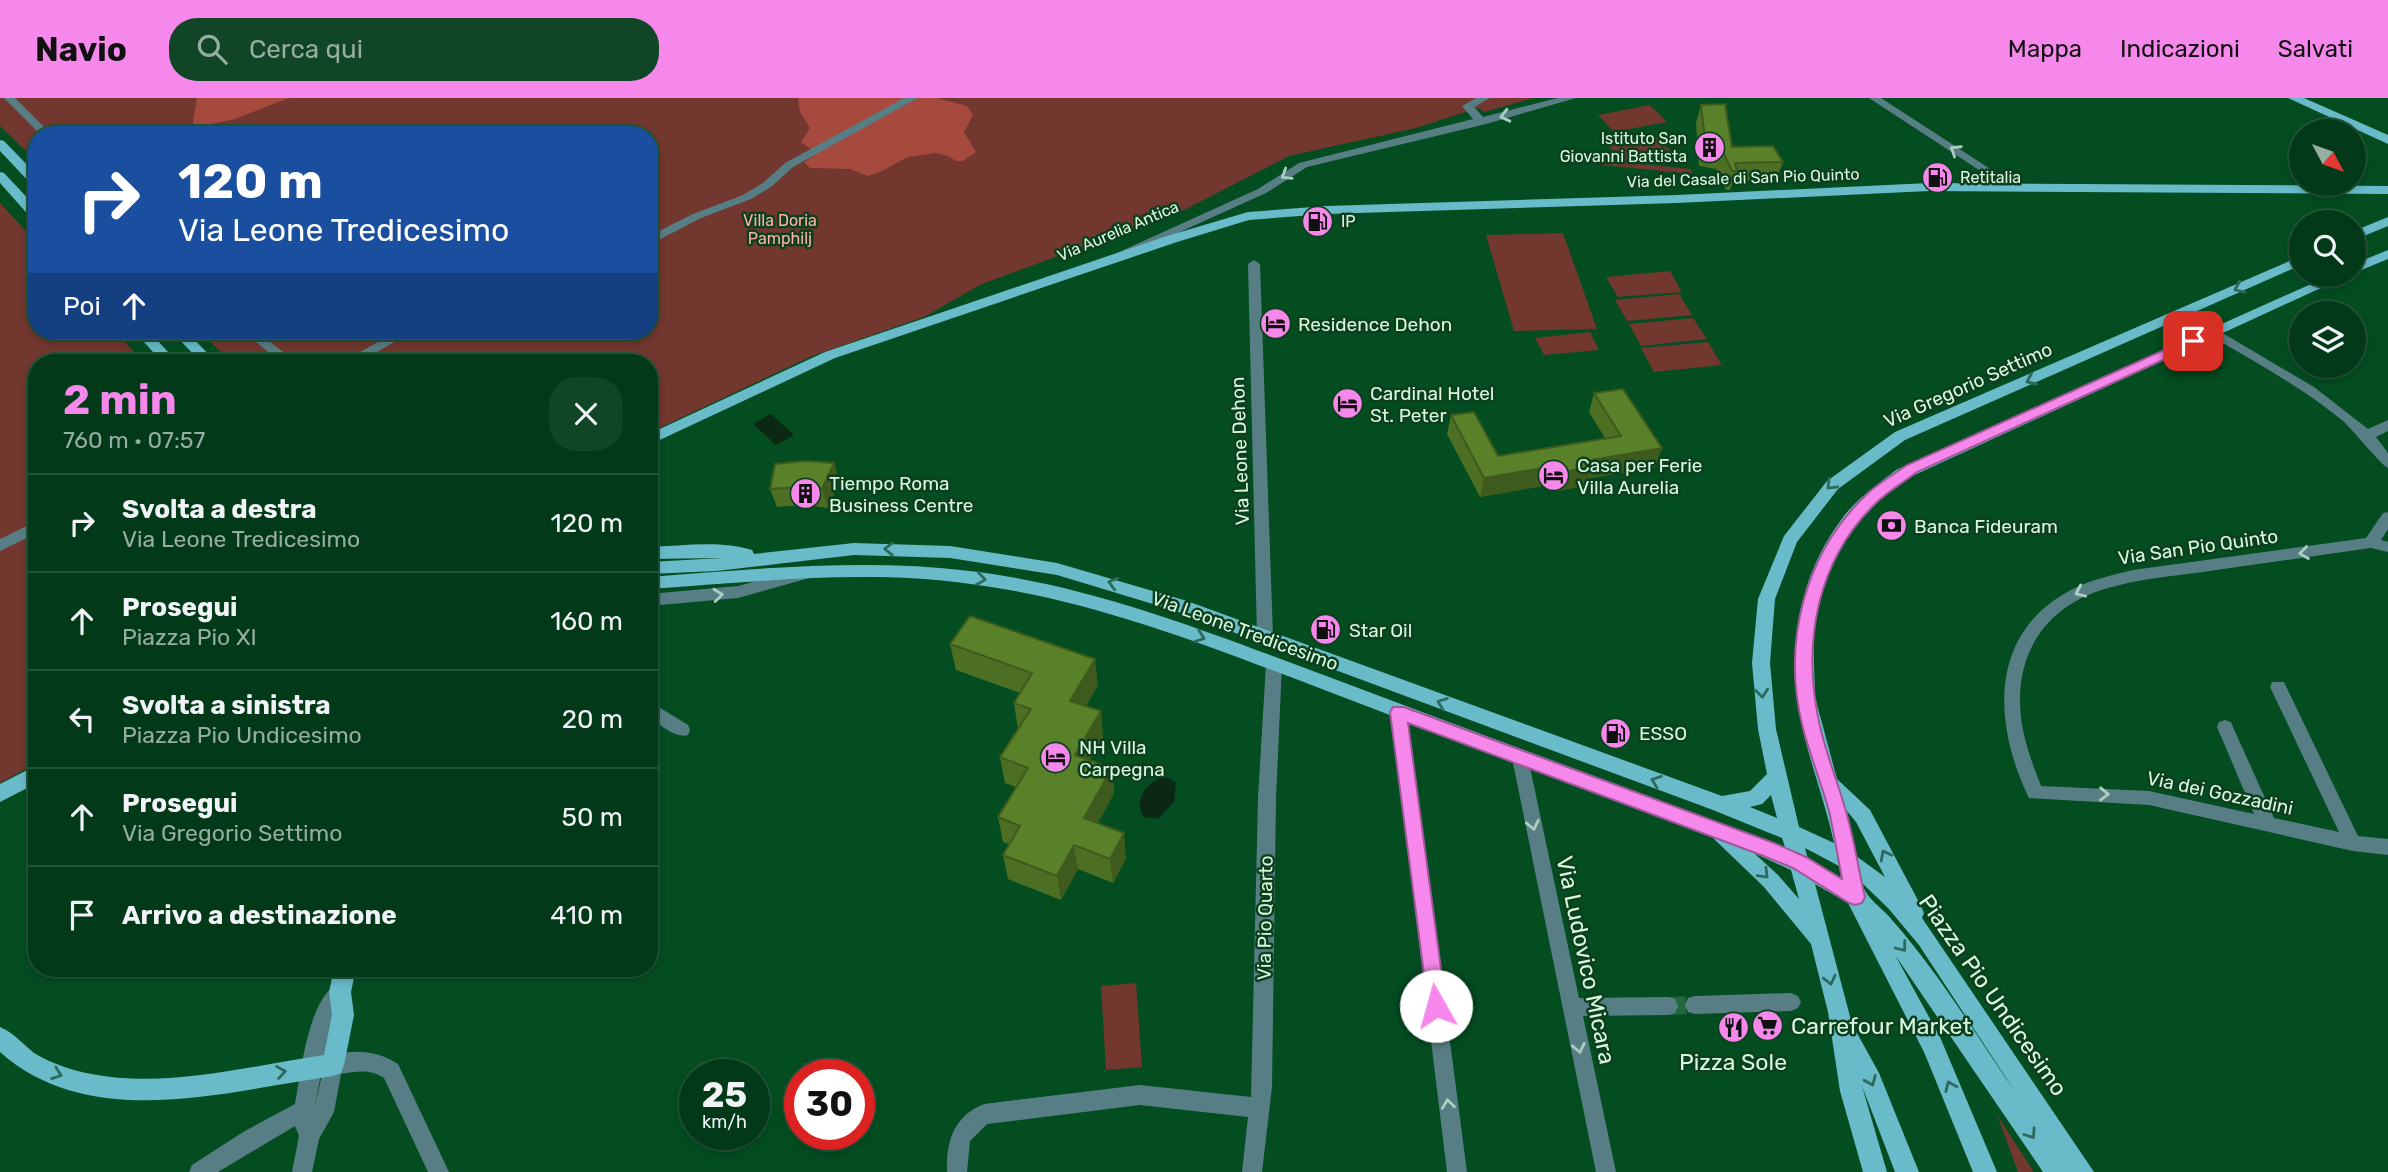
<!DOCTYPE html>
<html lang="it">
<head>
<meta charset="utf-8">
<style>
  :root { --surface:#023a19; --page:#104526; --text:#f1f3f6; --muted:#96ada2; --line:#235438; --accent:#f688ec }
  body { margin:0; font-family:Rubik,sans-serif; background:var(--page); color:var(--text); height:100vh; display:flex; flex-direction:column; font-size:26px; white-space:nowrap }
  * { box-sizing:border-box; margin:0 }
  p { font-size:23px; color:var(--muted) }
  .icon { flex:none; width:38px; height:38px; fill:none; stroke:currentColor; stroke-width:2; stroke-linecap:round; stroke-linejoin:round }
  .map { position:relative; flex:1; overflow:hidden }
  .sheet { position:absolute; left:28px; top:256px; width:630px; height:623px; display:flex; flex-direction:column; background:var(--surface); border-radius:28px; box-shadow:0 4px 10px #0003,0 0 0 2px var(--line) }
  .sheet>* { flex:none }
  .hud { position:absolute; left:28px; top:28px; width:630px; height:214px; border-radius:28px; box-shadow:0 4px 10px #0003,0 0 0 2px var(--line); background:#1a4fa0; color:#fff; overflow:hidden }
  .needle { width:46px; rotate:131deg }
  .fabs { position:absolute; left:2289px; top:21px; display:grid; gap:14px }
  .fabs a { display:grid; place-items:center; width:77px; height:77px; border-radius:50%; background:var(--surface); box-shadow:0 4px 10px #0003,0 0 0 2px var(--line); font-size:35px }
  .speed { position:absolute; left:679px; top:961px; display:flex; gap:14px; font-size:35px; font-weight:700; text-align:center }
  .speed>* { display:grid; place-content:center; width:91px; height:91px; border-radius:50%; background:var(--surface); box-shadow:0 4px 10px #0003,0 0 0 2px var(--line); line-height:1 }
  .speed small { font-size:18px; font-weight:400 }
  .speed .limit { border:10px solid #d22; background:#fff; color:#111 }
  .pin { position:absolute; display:grid; place-items:center; width:60px; height:60px; color:#fff; margin:-30px; border-radius:14px; box-shadow:0 4px 10px #0006 }
  .me { position:absolute; width:77px; margin:-38px; rotate:353deg; stroke-linejoin:round; filter:drop-shadow(0 0 5px #0008) }
  .turn { display:flex; align-items:center; gap:24px; height:147px; padding:0 35px; font-size:32px }
  .turn .icon { width:91px; height:91px; stroke-width:2.5 }
  .turn b { display:block; font-size:49px; line-height:60px }
  .then { display:flex; align-items:center; height:66px; padding:0 35px; background:#0003; gap:14px; font-size:26px }
  .round { display:grid; place-items:center; flex:none; width:74px; height:74px; border-radius:28px; background:var(--page) }
  .summary { display:flex; align-items:center; justify-content:space-between; height:119px; padding:0 35px }
  h1 { font-size:42px; font-weight:700; line-height:52px; color:var(--accent) }
  ul { padding:0; list-style:none }
  li { display:flex; align-items:center; gap:21px; height:98px; padding:0 35px; border-top:2px solid var(--line) }
  li div { flex:1 }
  li b { display:block; font-size:26px }
  li em { font-style:normal }
  header { display:flex; align-items:center; gap:42px; box-sizing:border-box; height:98px; padding:0 35px; background:var(--accent); color:#111 }
  header strong { font-size:33px }
  nav { display:flex; gap:38px; margin-inline-start:auto; font-size:24px }
  .search { width:490px; height:63px; background:var(--page); display:flex; align-items:center; gap:18px; box-sizing:border-box; padding:0 24px; border-radius:28px; color:var(--muted); font-size:26px }
  .map>svg:first-child { display:block }
</style>
</head>
<body>
<header>
<strong>Navio</strong>
<div class="search"><svg class="icon" aria-label="search" viewBox="0 0 24 24"><circle cx="10" cy="10" r="6"/><path d="M15 15l6 6"/></svg>Cerca qui</div>
<nav><a>Mappa</a><a>Indicazioni</a><a>Salvati</a></nav>
</header>
<div class="map">
<svg width="2388" height="1074" viewBox="0 0 2388 1074">
  <rect width="100%" height="100%" fill="#034d21"/>
  <path fill="#72372e" d="M0 0H1534L1484 14 1478 10 1416 30 1289 58 1186 111 982 186 924 219 812 258 649 335V264H231L199 233H649V37H37V64L0 28Z
    M1650 7 1667 24 1614 34 1598 17Z
    M1652 35 1673 55 1626 63 1602 43 1627 38 1632 42 1630 39Z
    M1592 61 1691 71 1692 76 1592 66Z
    M0 105 37 145V233H115L143 264H37V665L0 685Z
    M1563 135 1597 231 1514 233 1486 137Z
    M1670 173 1682 194 1618 199 1606 179Z
    M1679 196 1692 217 1627 223 1615 202Z
    M1693 220 1707 241 1641 248 1629 226Z
    M1590 234 1599 252 1544 257 1535 240Z
    M1708 244 1722 267 1654 274 1641 250Z
    M1136 885 1142 969 1106 972 1101 888Z
    M1997 1017 2034 1074H2018Z"/>
  <path fill="#a54a3c" d="M197 0H289L235 21 192 30Z
    M798 0H937L967 8 973 17 964 34 976 54 963 63H956L948 58 936 55 908 59 882 73 868 78 850 71 810 70 804 64 814 58 815 54 801 44 810 30 800 14Z"/>
  <path fill="#0c2814" d="M771 316 794 337 776 347 753 326Z
    M1165 678 1176 685 1174 704 1158 721 1144 719C1132 702 1148 683 1165 678Z"/>
  <g fill="none" stroke-linecap="round" stroke-linejoin="round">
    <path stroke="#23673e" stroke-width="18" stroke-dasharray="18 10" stroke-linecap="butt" d="M1668 908 1695 907"/>
    <path fill="#587e85" fill-rule="evenodd" d="M4 0H15L52 37H41Z
      M904 0H918L793 69 771 89 751 101 701 120 649 147V138L693 116 743 97 763 85 785 65Z
      M1476 0H1490L1474 9 1483 19 1558 0H1576L1486 26 1307 69 1266 95 1127 158 1123 159 1117 155 1258 91 1299 65 1473 21 1462 8Z
      M1869 0H1881L2018 89 2008 91Z
      M1254 162 1260 166 1273 539 1271 543H1259L1257 539 1248 166Z
      M2214 230 2314 289 2368 331 2388 322V333L2376 339 2388 355V370C2382 368 2353 332 2343 323 2302 289 2255 264 2209 237L2208 234Z
      M242 233H256L296 264H281Z
      M398 233H414L359 264H342Z
      M2388 414V431L2381 442 2388 444V454L2371 450C2315 458 2259 466 2203 474 2171 478 2139 481 2108 490 2040 509 2010 564 2023 632 2027 652 2034 670 2041 688L2149 693 2254 716 2217 629 2219 624 2225 622 2231 624 2233 629 2274 720 2339 734 2270 589 2272 584H2284L2358 738 2388 741V757L2353 753 2149 707 2029 700C1993 626 1988 535 2071 492 2090 482 2112 477 2133 472L2366 440 2383 415Z
      M37 423V435L0 453V441Z
      M808 469 816 475 813 479 738 500 649 508V496L738 488Z
      M1274 560 1280 562 1282 566 1276 700 1272 989 1262 1074H1242L1248 1019 1140 1007 987 1026 970 1043 967 1074H947C946 1043 954 1018 984 1006L1140 987 1251 999 1258 700 1266 566 1268 562Z
      M649 603 688 627 690 632 688 637C675 641 660 626 649 619Z
      M1399 607 1405 609 1407 614 1467 1074H1447L1391 614 1393 609Z
      M1520 653 1526 655 1528 660 1579 900 1668 899 1675 901 1678 908 1675 915 1668 917 1583 918 1616 1074H1596L1512 660 1514 655Z
      M340 885 347 888 350 894 332 922 314 1011 326 960C350 950 377 952 398 966L449 1074H428L384 980C371 971 356 973 341 976L334 1014 319 1041 312 1074H292L299 1038 295 1028 218 1074H189L192 1067 243 1034 295 1006C301 976 308 897 340 885Z
      M1791 895 1798 898 1801 904 1798 910 1791 913 1695 916 1688 914 1685 907 1688 900 1695 898Z"/>
    <path fill="#69bbca" fill-rule="evenodd" d="M2288 0H2304L2388 37V46Z
      M0 42 4 43 37 77V89L33 88 0 53Z
      M0 74 4 75 37 110V122L32 121 0 85Z
      M1929 85 2388 88V96L1929 93 1677 105 1326 116 1249 122 1177 144 835 260 649 347V336L825 254 1167 138 1248 114 1326 108 1677 97Z
      M2388 119V128L2354 142V133Z
      M2388 152V161L2354 175V166Z
      M2301 158V167L1905 342 1838 391 1797 444 1775 501 1770 565 1776 631 1799 729 1834 745C1826 708 1813 673 1804 637 1786 561 1794 486 1841 422 1855 402 1877 387 1896 372L2331 177H2349L1908 380 1880 402 1853 430 1825 479 1813 535 1815 599 1837 681 1870 712 1921 808 1924 815 1922 820 2094 1074H2043L1895 857 1940 939 1997 1074H1973L1924 954 1848 805 1815 786 1852 926 1879 975 1919 1074H1895L1862 988 1887 1074H1863L1840 993 1828 914 1811 846 1764 789 1712 739C1583 691 1455 642 1327 593 1211 549 1095 502 971 486 864 471 756 484 649 491V479C756 471 863 460 970 473 1099 488 1223 540 1345 585 1491 640 1638 694 1785 749L1782 740 1713 712 1176 513 1057 477 950 460 854 457 716 473 649 476V464L722 460 649 461V449C682 448 720 442 752 452L754 456 854 445 950 448 1057 465 1187 503 1722 698 1750 693 1767 676 1758 631 1752 565 1758 501 1784 438 1827 383 1895 334ZM1771 697 1777 720 1750 709 1762 706ZM1847 713 1856 724 1885 779 1856 758ZM1805 750 1839 768 1841 780 1808 761ZM1754 755 1791 772 1799 801 1778 777ZM1862 785 1888 810 1919 847 2016 995C1976 937 1939 875 1892 822 1882 809 1866 801 1862 785Z
      M134 233H149L177 264H162Z
      M171 233H186L216 264H201Z
      M37 667V685L0 704V686Z
      M334 870H356L351 894 354 917 344 967 341 975 333 978C226 993 91 1035 0 954V929C14 935 23 946 34 955 45 962 61 968 74 972 155 994 243 969 324 957L332 917 329 894Z"/>
  </g>
  <path fill="#4d6f24" d="M1701 7 1732 49 1783 64 1776 82 1733 84 1730 92H1726L1716 71 1699 68 1696 25Z
    M1594 295 1662 350 1655 369 1586 381 1584 388 1558 393 1555 386 1480 399 1447 336 1451 317 1498 358 1605 340 1589 314Z
    M834 365 839 384 828 410 806 407 777 409 770 391Z
    M950 546 1098 587 1086 608 1103 639 1090 662 1112 670 1114 695 1098 725 1126 760 1113 785 1078 771 1061 802 1008 781 1003 757 1009 746 1003 744 998 719 1016 689 1005 685 1000 659 1018 631 1014 605 1020 595 956 572Z"/>
  <path fill="#3e5a1d" d="M1662 350 1655 369 1586 381 1584 388 1558 393 1564 374 1586 363Z
    M834 365 839 384 828 410 822 391Z
    M1560 367 1555 386 1480 399 1484 380Z
    M1095 561 1098 587 1073 629 1070 603Z
    M1101 613 1103 639 1079 682 1075 657Z
    M1112 670 1114 695 1087 745 1084 720Z
    M1124 735 1126 760 1113 785 1110 761Z
    M1074 747 1078 771 1061 802 1057 778Z"/>
  <path fill="#59812a" stroke="#3e5a1d" stroke-width="2" d="M1725 6 1732 49 1773 48 1783 64 1735 65 1737 73H1732L1722 52 1706 49 1701 7Z
    M1623 291 1662 350 1586 363 1590 369 1564 374 1560 367 1484 380 1451 317 1474 314 1498 358 1621 338 1594 295Z
    M806 363 834 365 822 391 800 389 770 391 775 366Z
    M970 518 1095 561 1070 603 1101 613 1075 657 1112 670 1084 720 1124 735 1110 761 1074 747 1057 778 1003 757 1020 728 998 719 1028 670 1000 659 1031 611 1014 605 1032 575 950 546Z"/>
  <defs><path id="oneway-chevron" d="M-2-3.5L2.5 0L-2 3.5" fill="none" stroke-width="1.6" stroke-linecap="round" stroke-linejoin="round" transform="scale(1.75)"/></defs>
  <g stroke="#accec0">
    <use href="#oneway-chevron" transform="translate(1505 18) rotate(166)"/>
    <use href="#oneway-chevron" transform="translate(1955 52) rotate(-147)"/>
    <use href="#oneway-chevron" transform="translate(1286 77) rotate(148)"/>
    <use href="#oneway-chevron" transform="translate(2304 455) rotate(172)"/>
    <use href="#oneway-chevron" transform="translate(2080 494) rotate(156)"/>
    <use href="#oneway-chevron" transform="translate(718 497) rotate(-6)"/>
    <use href="#oneway-chevron" transform="translate(2104 696) rotate(1)"/>
    <use href="#oneway-chevron" transform="translate(1533 727) rotate(78)"/>
    <use href="#oneway-chevron" transform="translate(1579 950) rotate(78)"/>
    <use href="#oneway-chevron" transform="translate(1448 1006) rotate(-97)"/>
  </g>
  <g stroke="#2d6a5a">
    <use href="#oneway-chevron" transform="translate(2239 190) rotate(156)"/>
    <use href="#oneway-chevron" transform="translate(2031 282) rotate(156)"/>
    <use href="#oneway-chevron" transform="translate(1831 387) rotate(135)"/>
    <use href="#oneway-chevron" transform="translate(889 451) rotate(-179)"/>
    <use href="#oneway-chevron" transform="translate(981 481) rotate(8)"/>
    <use href="#oneway-chevron" transform="translate(1113 485) rotate(-164)"/>
    <use href="#oneway-chevron" transform="translate(1200 539) rotate(20)"/>
    <use href="#oneway-chevron" transform="translate(1762 595) rotate(84)"/>
    <use href="#oneway-chevron" transform="translate(1442 605) rotate(-160)"/>
    <use href="#oneway-chevron" transform="translate(1656 683) rotate(-160)"/>
    <use href="#oneway-chevron" transform="translate(1885 757) rotate(-118)"/>
    <use href="#oneway-chevron" transform="translate(1764 776) rotate(46)"/>
    <use href="#oneway-chevron" transform="translate(1902 849) rotate(52)"/>
    <use href="#oneway-chevron" transform="translate(1830 882) rotate(76)"/>
    <use href="#oneway-chevron" transform="translate(281 974) rotate(-9)"/>
    <use href="#oneway-chevron" transform="translate(57 976) rotate(20)"/>
    <use href="#oneway-chevron" transform="translate(1871 983) rotate(67)"/>
    <use href="#oneway-chevron" transform="translate(1950 988) rotate(-114)"/>
    <use href="#oneway-chevron" transform="translate(2031 1036) rotate(56)"/>
  </g>
  <path fill="#f688ec" stroke="#a05899" stroke-width="2" d="M2193 239 2198 240V246L1917 374C1904 384 1890 392 1878 403 1817 461 1802 543 1819 624 1825 653 1837 682 1845 710 1854 739 1858 770 1865 799L1862 805 1855 807 1849 805 1793 770 1761 757 1408 625 1446 908 1443 915 1436 918 1429 915 1390 614 1393 609H1404L1774 745 1806 759 1842 781C1838 759 1834 736 1829 713 1821 684 1809 655 1802 626 1782 543 1805 454 1868 395 1879 385 1894 376 1907 367Z"/>
  <defs>
    <symbol id="building-disc" viewBox="-11 -11 22 22"><circle r="9.5" fill="#f688ec" stroke="#0d3f1e"/><path d="M-4-6H4V6H1V3H-1V6H-4ZM-2.5-4.3h1.7v1.8h-1.7ZM.8-4.3h1.7v1.8H.8ZM-2.5-1h1.7V.8h-1.7ZM.8-1h1.7V.8H.8Z" fill="#111"/></symbol>
    <symbol id="fuel-disc" viewBox="-11 -11 22 22"><circle r="9.5" fill="#f688ec" stroke="#0d3f1e"/><path d="M-5.5-6h7V0h2V4h1.3V-2.5L3-4.5l.8-.8L6-3V5H2.5V1h-1V6h-7ZM-4.2-4.7v3.2H.2V-4.7Z" fill="#111"/></symbol>
    <symbol id="hotel-disc" viewBox="-11 -11 22 22"><circle r="9.5" fill="#f688ec" stroke="#0d3f1e"/><path d="M-6-4.5h1.5V1H6V5H4.5V3h-9V5H-6ZM-4 0a1.8 1.8 0 1 1 3.6 0ZM.5 0V-2.5h3Q6-2.5 6 0Z" fill="#111"/></symbol>
    <symbol id="bank-disc" viewBox="-11 -11 22 22"><circle r="9.5" fill="#f688ec" stroke="#0d3f1e"/><path d="M-6-4H6V4H-6ZM0-2.3a2.3 2.3 0 1 0 0 4.6a2.3 2.3 0 1 0 0-4.6Z" fill="#111"/></symbol>
    <symbol id="supermarket-disc" viewBox="-11 -11 22 22"><circle r="9.5" fill="#f688ec" stroke="#0d3f1e"/><path d="M-6-5.5h2.5l.6 2H6L4.5 2H-2.5L-4.4-4H-6ZM-1.5 3.2a1.3 1.3 0 1 0 .1 0ZM3 3.2a1.3 1.3 0 1 0 .1 0Z" fill="#111"/></symbol>
    <symbol id="restaurant-disc" viewBox="-11 -11 22 22"><circle r="9.5" fill="#f688ec" stroke="#0d3f1e"/><path d="M-5-6h1v4h1v-4h1v4h1v-4h1v5L-1.5 .5V6h-2V.5L-5-1ZM5-6V6H3V1.5H1.5Q1.5-4 5-6Z" fill="#111"/></symbol>
  </defs>
  <g fill-rule="evenodd">
    <use href="#building-disc" x="1692" y="32" width="35" height="35"/>
    <use href="#fuel-disc" x="1920" y="62" width="35" height="35"/>
    <use href="#fuel-disc" x="1300" y="106" width="35" height="35"/>
    <use href="#hotel-disc" x="1258" y="208" width="35" height="35"/>
    <use href="#hotel-disc" x="1330" y="288" width="35" height="35"/>
    <use href="#hotel-disc" x="1536" y="360" width="35" height="35"/>
    <use href="#building-disc" x="788" y="378" width="35" height="35"/>
    <use href="#bank-disc" x="1874" y="410" width="35" height="35"/>
    <use href="#fuel-disc" x="1308" y="514" width="35" height="35"/>
    <use href="#fuel-disc" x="1598" y="618" width="35" height="35"/>
    <use href="#hotel-disc" x="1038" y="642" width="35" height="35"/>
    <use href="#supermarket-disc" x="1750" y="910" width="35" height="35"/>
    <use href="#restaurant-disc" x="1716" y="912" width="35" height="35"/>
  </g>
  <g text-anchor="middle" dominant-baseline="central" stroke-width="5" stroke-linejoin="round" paint-order="stroke">
    <g font-size="16" fill="#d9f9df" stroke="#0d3f1e" text-anchor="start">
      <text x="1687" y="40" text-anchor="end">Istituto San<tspan x="1687" dy="18">Giovanni Battista</tspan></text>
      <text x="1960" y="79">Retitalia</text>
      <text x="1341" y="123">IP</text>
    </g>
    <g font-size="16" fill="#d9f9df" stroke="#0d3f1e">
      <text transform="translate(1743 80) rotate(-2)">Via del Casale di San Pio Quinto</text>
      <text transform="translate(1118 133) rotate(-23)">Via Aurelia Antica</text>
    </g>
    <g font-size="16" fill="#feb2a4" stroke="#0d3f1e">
      <text x="780" y="122">Villa Doria<tspan x="780" dy="18">Pamphilj</tspan></text>
    </g>
    <g font-size="19" fill="#d9f9df" stroke="#0d3f1e" text-anchor="start">
      <text x="1298" y="226">Residence Dehon</text>
      <text x="1370" y="295">Cardinal Hotel<tspan x="1370" dy="22">St. Peter</tspan></text>
      <text x="1577" y="367">Casa per Ferie<tspan x="1577" dy="22">Villa Aurelia</tspan></text>
      <text x="829" y="385">Tiempo Roma<tspan x="829" dy="22">Business Centre</tspan></text>
      <text x="1914" y="428">Banca Fideuram</text>
      <text x="1349" y="532">Star Oil</text>
      <text x="1639" y="635">ESSO</text>
      <text x="1079" y="649">NH Villa<tspan x="1079" dy="22">Carpegna</tspan></text>
    </g>
    <g font-size="19" fill="#d9f9df" stroke="#0d3f1e">
      <text transform="translate(1968 287) rotate(-24)">Via Gregorio Settimo</text>
      <text transform="translate(1240 353) rotate(-92)">Via Leone Dehon</text>
      <text transform="translate(2198 449) rotate(-8)">Via San Pio Quinto</text>
      <text transform="translate(1245 533) rotate(20)">Via Leone Tredicesimo</text>
      <text transform="translate(2220 695) rotate(12)">Via dei Gozzadini</text>
      <text transform="translate(1265 820) rotate(-89)">Via Pio Quarto</text>
    </g>
    <g font-size="23" fill="#d9f9df" stroke="#0d3f1e">
      <text transform="translate(1586 862) rotate(78)">Via Ludovico Micara</text>
      <text transform="translate(1993 897) rotate(55)">Piazza Pio Undicesimo</text>
    </g>
    <g font-size="23" fill="#d9f9df" stroke="#0d3f1e" text-anchor="start">
      <text x="1791" y="928">Carrefour Market</text>
      <text x="1733" y="964" text-anchor="middle">Pizza Sole</text>
    </g>
  </g>
</svg>
<div class="fabs">
<a><svg class="needle" viewBox="-14 -14 28 28"><path d="M0-13l5 13h-10z" fill="#e53935"/><path d="M0 13l5-13h-10z" fill="#96ada2"/></svg></a>
<a><svg class="icon" aria-label="search" viewBox="0 0 24 24"><circle cx="10" cy="10" r="6"/><path d="M15 15l6 6"/></svg></a>
<a><svg class="icon" aria-label="layers" viewBox="0 0 24 24"><path d="M12 4l9 5-9 5-9-5zM3 14l9 5 9-5"/></svg></a>
</div>
<div class="speed"><div>25<small>km/h</small></div><div class="limit">30</div></div>
<div class="pin" style="left:2193px;top:243px;background:#d93025"><svg class="icon" aria-label="arrive" viewBox="0 0 24 24"><path d="M6 21V4h12l-3 4 3 4H6"/></svg></div>
<svg class="me" style="left:1436px;top:908px" viewBox="-20 -20 40 40"><circle r="19" fill="#fff"/><path d="M0-13L10 11 0 6-10 11z" fill="#f688ec"/></svg>
<div class="hud">
<div class="turn"><svg class="icon" aria-label="right" viewBox="0 0 24 24"><path d="M7 20v-9h11M14 6l5 5-5 5"/></svg><div><b>120 m</b>Via Leone Tredicesimo</div></div>
<div class="then">Poi<svg class="icon" aria-label="ahead" viewBox="0 0 24 24"><path d="M12 20V5M6 11l6-6 6 6"/></svg></div>
</div>
<section class="sheet">
<div class="summary"><div><h1>2 min</h1><p>760 m · 07:57</p></div><a class="round"><svg class="icon" aria-label="close" viewBox="0 0 24 24"><path d="M6 6l12 12M18 6L6 18"/></svg></a></div>
<ul>
<li><svg class="icon" aria-label="right" viewBox="0 0 24 24"><path d="M7 20v-9h11M14 6l5 5-5 5"/></svg><div><b>Svolta a destra</b><p>Via Leone Tredicesimo</p></div><em>120 m</em></li>
<li><svg class="icon" aria-label="ahead" viewBox="0 0 24 24"><path d="M12 20V5M6 11l6-6 6 6"/></svg><div><b>Prosegui</b><p>Piazza Pio XI</p></div><em>160 m</em></li>
<li><svg class="icon" aria-label="left" viewBox="0 0 24 24"><path d="M17 20v-9H6M10 6l-5 5 5 5"/></svg><div><b>Svolta a sinistra</b><p>Piazza Pio Undicesimo</p></div><em>20 m</em></li>
<li><svg class="icon" aria-label="ahead" viewBox="0 0 24 24"><path d="M12 20V5M6 11l6-6 6 6"/></svg><div><b>Prosegui</b><p>Via Gregorio Settimo</p></div><em>50 m</em></li>
<li><svg class="icon" aria-label="arrive" viewBox="0 0 24 24"><path d="M6 21V4h12l-3 4 3 4H6"/></svg><div><b>Arrivo a destinazione</b></div><em>410 m</em></li>
</ul>
</section>
</div>
</body>
</html>
